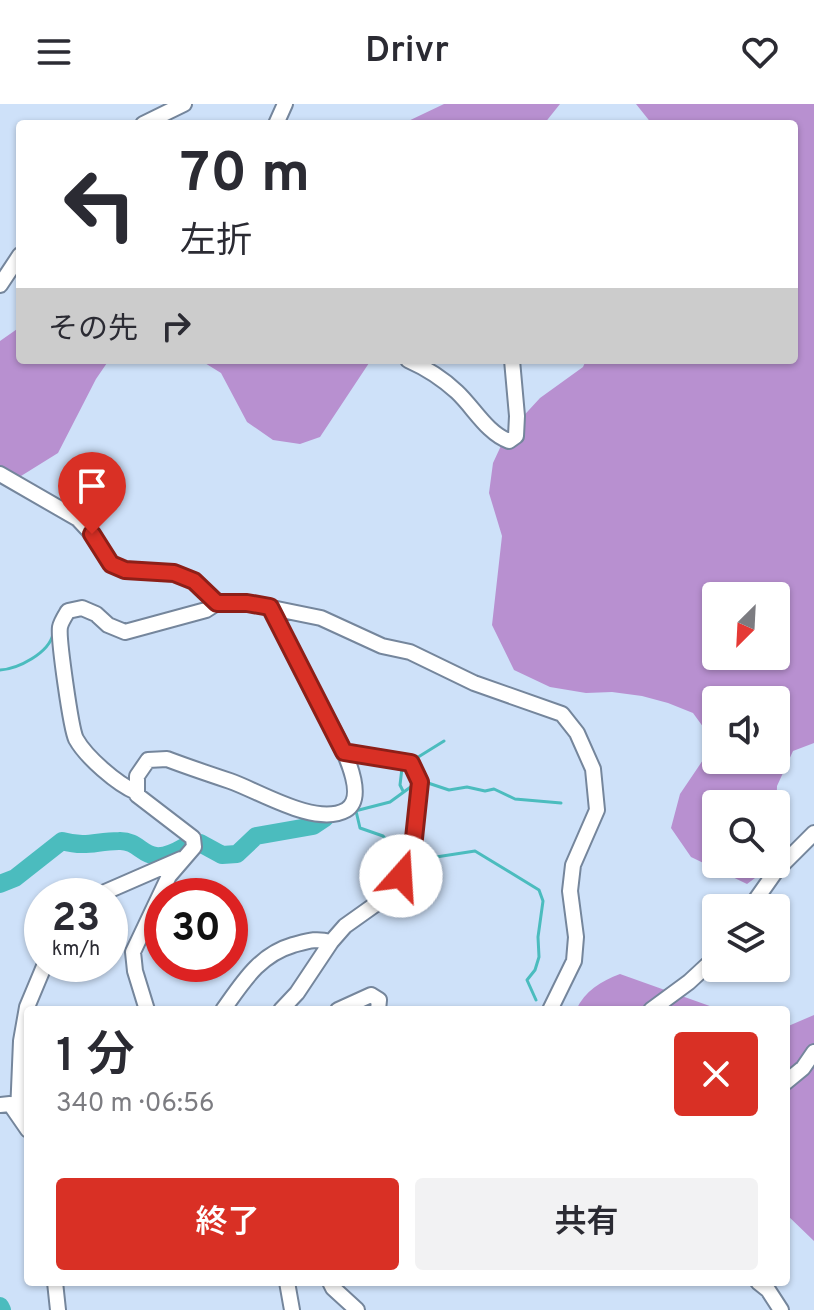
<!DOCTYPE html>
<html lang="ja">
<head>
<meta charset="utf-8">
<style>
  :root { --surface:#fff; --page:#f2f2f3; --text:#2b2b33; --muted:#7c7c81; --accent:#d93025 }
  body { margin:0; font-family:Overpass,"Noto Sans JP",sans-serif; background:var(--page); color:var(--text); height:100vh; display:flex; flex-direction:column; font-size:30px; white-space:nowrap }
  * { box-sizing:border-box; margin:0 }
  p { font-size:26px; color:var(--muted) }
  .icon { flex:none; width:44px; height:44px; fill:none; stroke:currentColor; stroke-width:2; stroke-linecap:round; stroke-linejoin:round }
  .map { position:relative; flex:1; overflow:hidden }
  .details { position:absolute; left:24px; top:902px; width:766px; height:280px; display:flex; flex-direction:column; background:var(--surface); border-radius:8px; box-shadow:0 2px 6px #0004 }
  .details>* { flex:none }
  .hud { position:absolute; left:16px; top:16px; width:782px; height:244px; border-radius:8px; box-shadow:0 2px 6px #0004; background:#fff; color:var(--text); overflow:hidden }
  .needle { width:52px; rotate:204deg }
  .buttons { position:absolute; left:702px; top:478px; display:grid; gap:16px }
  .buttons a { display:grid; place-items:center; width:88px; height:88px; border-radius:8px; background:var(--surface); box-shadow:0 2px 6px #0004; font-size:40px }
  .speed { position:absolute; left:24px; top:774px; display:flex; gap:16px; font-size:40px; font-weight:700; text-align:center }
  .speed>* { display:grid; place-content:center; width:104px; height:104px; border-radius:50%; background:var(--surface); box-shadow:0 2px 6px #0004; line-height:1 }
  .speed small { font-size:20px; font-weight:400 }
  .speed .limit { border:12px solid #d22; background:#fff; color:#111 }
  .pin { position:absolute; display:grid; place-items:center; width:68px; height:68px; color:#fff; margin:-82px -34px; border-radius:50% 50% 50% 0; rotate:-45deg; box-shadow:0 0 8px #0007 }
  .pin .icon { rotate:45deg }
  .me { position:absolute; width:88px; margin:-44px; rotate:19deg; stroke-linejoin:round; filter:drop-shadow(0 0 6px #0008) }
  .turn { display:flex; align-items:center; gap:28px; height:168px; padding:0 32px; font-size:36px }
  .turn .icon { width:104px; height:104px; stroke-width:2.5 }
  .turn b { display:block; font-size:56px; line-height:68px }
  .then { display:flex; align-items:center; height:76px; padding:0 32px; background:#0003; gap:16px; font-size:30px }
  .round { display:grid; place-items:center; flex:none; width:84px; height:84px; border-radius:8px; background:var(--page) }
  .headline { display:flex; align-items:center; justify-content:space-between; height:136px; padding:0 32px }
  h1 { font-size:48px; font-weight:600; line-height:60px }
  .primary-button { display:flex; gap:16px; margin-top:auto; padding:16px 32px }
  .primary-button a { flex:1; height:92px; border-radius:8px; background:var(--accent); color:#fff; font-size:32px; font-weight:600; line-height:92px; text-align:center }
  .primary-button a+a { background:var(--page); color:var(--text) }
  header { display:flex; justify-content:space-between; align-items:center; height:104px; padding:0 32px; background:var(--surface); font-size:36px; font-weight:600 }
  .map>svg:first-child { display:block }
</style>
</head>
<body>
<header><svg class="icon" aria-label="menu" viewBox="0 0 24 24"><path d="M4 6h16M4 12h16M4 18h16"/></svg>Drivr<svg class="icon" aria-label="heart" viewBox="0 0 24 24"><path d="M12 20l-8-8c-3-5 5-10 8-4 3-6 11-1 8 4z"/></svg></header>
<div class="map">
<svg width="814" height="1206" viewBox="0 0 814 1206">
  <rect width="100%" height="100%" fill="#cee1f9"/>
  <path fill="#b890d0" fill-rule="evenodd" d="M444 0H560L544 20H402Z
    M636 0H814V639L793 647 777 682 776 724V700H716V760H767L763 768 747 780 691 753 671 724 680 690 705 653 709 631 693 609 668 599 642 592 612 588 586 589 550 583 514 566 492 521 502 432 489 389 493 359 506 331 540 294 583 263 586 256H794V20H652ZM716 492H776V552H716ZM716 596H776V656H716Z
    M20 223V256H109L96 275 58 349 21 372 0 374V237Z
    M200 256H371L320 333 300 340 273 336 247 318 221 269Z
    M620 870 721 906H576C585 887 601 877 620 870Z
    M814 911V1137L786 1110V923Z"/>
  <g fill="none" stroke-linecap="round" stroke-linejoin="round">
    <path stroke="#4bbcbe" stroke-width="3" d="M54 523 59 508
      M0 566C18 565 49 549 53 530
      M415 655 444 637
      M402 664 400 681 403 687
      M428 679 449 686 467 683 485 687 494 685 515 695 561 699
      M355 707 390 698 412 682
      M356 707 360 724 383 732 390 741 403 743
      M421 752 436 753 475 747 539 786 543 797 538 833 539 853 535 866 527 876 536 896"/>
    <path stroke="#4bbcbe" stroke-width="18" d="M200 739 222 751 237 750 256 732 313 722 325 714
      M0 780 15 774 62 737C88 744 95 737 119 737 145 736 143 767 184 743
      M0 1202 2 1206"/>
    <defs>
      <path id="minor" d="M143 20 184 0
        M276 20 285 0
        M0 181 20 151
        M408 256C426 264 442 274 457 288 474 304 487 329 509 337L516 332 517 312 512 256
        M0 370 78 415 92 430 111 460 125 466 174 469 194 477 217 499
        M137 691V672L148 656 167 655C188 663 209 670 230 677 259 687 316 723 346 706 375 689 324 610 314 590 299 561 285 532 270 503
        M96 792 181 755
        M750 804 776 767 814 729
        M331 838 345 822 390 790 412 753 420 678 411 659 344 648
        M147 906 135 867 133 848 169 772 194 743 193 734 137 691 136 688C117 680 86 653 76 635 71 625 58 534 60 523 61 518 65 512 68 507L82 504 96 510 108 521 125 528 206 506 217 499H247L321 514 382 542 410 548 474 579 562 610 577 629 593 665 597 706 573 761 570 787 576 833 574 857 550 906
        M223 906C243 878 259 851 293 841 308 837 315 834 331 838L297 889 281 906
        M338 906 371 891 379 896 378 906
        M651 906 689 878 716 853
        M786 978 803 964 814 948
        M0 1001 10 1000 28 1026
        M18 1009 21 937 27 903 45 860
        M55 1178 58 1206
        M287 1178 292 1206
        M330 1178 333 1184 357 1206
        M758 1178 768 1186 781 1206"/>
    </defs>
    <use href="#minor" stroke="#75869c" stroke-width="18"/>
    <use href="#minor" stroke="#fff" stroke-width="14"/>
  </g>
  <g fill="none" stroke-linecap="round" stroke-linejoin="round">
    <defs>
      <path id="route" d="M92 430 111 460 125 466 174 469 194 477 217 499H247L270 503 344 648 411 659 420 678 412 753 401 772"/>
    </defs>
    <use href="#route" stroke="#8d1f18" stroke-width="20"/>
    <use href="#route" stroke="#d93025" stroke-width="14"/>
  </g>
</svg>
<div class="buttons">
<a><svg class="needle" viewBox="-14 -14 28 28"><path d="M0-13l5 13h-10z" fill="#e53935"/><path d="M0 13l5-13h-10z" fill="#7c7c81"/></svg></a>
<a><svg class="icon" aria-label="sound" viewBox="0 0 24 24"><path d="M4 9h4l5-4v14l-5-4H4zM17 9q2 3 0 6"/></svg></a>
<a><svg class="icon" aria-label="search" viewBox="0 0 24 24"><circle cx="10" cy="10" r="6"/><path d="M15 15l6 6"/></svg></a>
<a><svg class="icon" aria-label="layers" viewBox="0 0 24 24"><path d="M12 4l9 5-9 5-9-5zM3 14l9 5 9-5"/></svg></a>
</div>
<div class="speed"><div>23<small>km/h</small></div><div class="limit">30</div></div>
<div class="pin" style="left:92px;top:430px;background:#d93025"><svg class="icon" aria-label="arrive" viewBox="0 0 24 24"><path d="M6 21V4h12l-3 4 3 4H6"/></svg></div>
<svg class="me" style="left:401px;top:772px" viewBox="-20 -20 40 40"><circle r="19" fill="#fff"/><path d="M0-13L10 11 0 6-10 11z" fill="#d93025"/></svg>
<div class="hud">
<div class="turn"><svg class="icon" aria-label="left" viewBox="0 0 24 24"><path d="M17 20v-9H6M10 6l-5 5 5 5"/></svg><div><b>70 m</b>左折</div></div>
<div class="then">その先<svg class="icon" aria-label="right" viewBox="0 0 24 24"><path d="M7 20v-9h11M14 6l5 5-5 5"/></svg></div>
</div>
<section class="details">
<div class="headline"><div><h1>1 分</h1><p>340 m · 06:56</p></div><a class="round" style="background:#d93025;color:#fff"><svg class="icon" aria-label="close" viewBox="0 0 24 24"><path d="M6 6l12 12M18 6L6 18"/></svg></a></div>
<div class="primary-button"><a>終了</a><a>共有</a></div>
</section>
</div>
</body>
</html>
